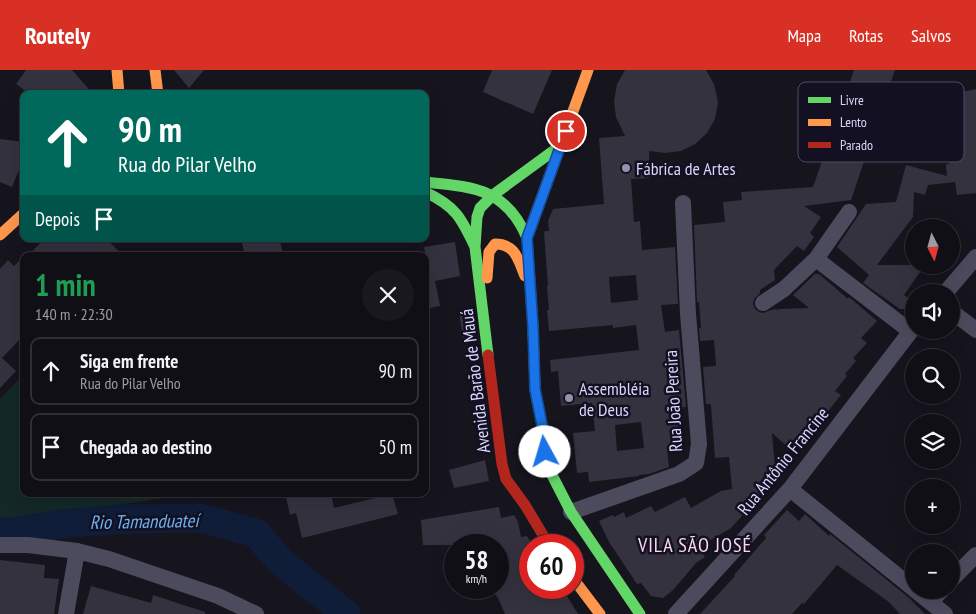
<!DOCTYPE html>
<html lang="pt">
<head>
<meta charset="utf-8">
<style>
  :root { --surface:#100f16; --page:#19181f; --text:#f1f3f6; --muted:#9c9ca1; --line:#302f35; --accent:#d93025 }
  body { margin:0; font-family:"PT Sans Narrow",sans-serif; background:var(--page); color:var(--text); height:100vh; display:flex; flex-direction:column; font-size:19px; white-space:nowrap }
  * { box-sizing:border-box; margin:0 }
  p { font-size:16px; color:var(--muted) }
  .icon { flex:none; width:28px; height:28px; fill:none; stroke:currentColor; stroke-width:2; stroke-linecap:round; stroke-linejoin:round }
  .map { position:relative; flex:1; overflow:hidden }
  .panel { position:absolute; left:20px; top:182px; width:409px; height:245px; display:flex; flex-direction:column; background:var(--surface); border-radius:10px; box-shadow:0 5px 20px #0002,0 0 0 1px var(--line) }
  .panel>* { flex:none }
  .top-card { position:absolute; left:20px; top:20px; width:409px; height:152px; border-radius:10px; box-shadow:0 5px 20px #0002,0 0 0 1px var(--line); background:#00695c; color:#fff; overflow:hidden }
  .needle { width:32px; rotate:174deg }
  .tools { position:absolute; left:905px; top:149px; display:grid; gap:10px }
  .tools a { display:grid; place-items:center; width:55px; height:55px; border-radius:50%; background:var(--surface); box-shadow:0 5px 20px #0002,0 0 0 1px var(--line); font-size:25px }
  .speed { position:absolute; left:444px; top:464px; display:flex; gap:10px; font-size:25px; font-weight:700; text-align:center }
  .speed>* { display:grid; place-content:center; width:65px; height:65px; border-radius:50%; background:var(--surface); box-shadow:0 5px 20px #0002,0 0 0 1px var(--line); line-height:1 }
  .speed small { font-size:12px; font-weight:400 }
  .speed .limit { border:8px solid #d22; background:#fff; color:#111 }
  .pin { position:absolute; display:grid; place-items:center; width:42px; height:42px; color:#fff; margin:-21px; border:2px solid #fff; border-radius:50%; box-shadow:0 1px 5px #0007 }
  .me { position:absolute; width:55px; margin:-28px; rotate:354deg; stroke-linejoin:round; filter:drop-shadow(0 0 4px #0008) }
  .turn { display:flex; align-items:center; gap:18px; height:105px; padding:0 15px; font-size:22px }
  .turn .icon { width:65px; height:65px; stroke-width:2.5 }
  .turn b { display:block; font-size:35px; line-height:42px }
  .then { display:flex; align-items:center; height:48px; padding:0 15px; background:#0003; gap:10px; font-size:19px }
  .round { display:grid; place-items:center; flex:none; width:52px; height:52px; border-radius:26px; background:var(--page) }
  .headline { display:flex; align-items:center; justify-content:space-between; height:85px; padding:0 15px }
  h1 { font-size:30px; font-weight:800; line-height:38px; color:#1e9e55 }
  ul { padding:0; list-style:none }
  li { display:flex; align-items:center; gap:15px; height:68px; margin:0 10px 8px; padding:0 5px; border:2px solid var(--line); border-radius:10px }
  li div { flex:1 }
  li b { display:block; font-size:19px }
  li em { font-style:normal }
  header { display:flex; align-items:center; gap:30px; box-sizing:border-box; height:70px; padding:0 25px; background:var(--accent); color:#fff }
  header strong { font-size:24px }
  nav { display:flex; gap:28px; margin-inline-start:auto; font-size:18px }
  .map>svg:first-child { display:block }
</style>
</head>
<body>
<header>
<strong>Routely</strong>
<nav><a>Mapa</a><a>Rotas</a><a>Salvos</a></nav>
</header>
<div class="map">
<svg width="976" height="544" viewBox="0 0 976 544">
  <rect width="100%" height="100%" fill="#16141d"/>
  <path fill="#142828" d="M24 304V424H192L0 452V329Z"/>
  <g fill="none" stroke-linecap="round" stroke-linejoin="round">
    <path stroke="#101d39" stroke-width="29" d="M0 461 8 462 70 453 127 449 200 448 256 463 280 491 346 544"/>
  </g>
  <path fill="#34323f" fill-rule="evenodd" d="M26 0H72L93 24H30L16 14Z
    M174 0H204L189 18Z
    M492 0H552L533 44 483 22Z
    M625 0H706L714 14 718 32 715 49 707 63 695 74 681 81 665 83 649 81 650 108 631 109 634 152 640 151 642 180 675 177 678 234 661 235 665 262 679 260 686 337 679 338 683 377 667 378 669 397 649 404 639 405V406L589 412 588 402 577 403 573 363 595 361 592 333 561 336 558 301 551 302 550 290 639 280 636 255 613 258V255L549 261 547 240H549L547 216H548L544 163 545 161H549L548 151 553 139 604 134 599 68 625 66 616 47 614 31 617 14ZM636 205 638 230 611 233 609 207ZM641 352 644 378 617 381 615 355Z
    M854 0H895L851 130 804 136 821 147 810 163 814 167 804 181 797 176 774 200 775 210 760 220V223L754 229 753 234 755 239 759 242 763 243 771 240 777 239V241L779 239 809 238 793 225 815 204H819L848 229 849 227 877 251 861 268 867 273 853 288 856 291 845 304 847 306 835 321 841 325 808 366 803 362 789 378 772 363 776 408 731 458 699 477 705 487 696 493 673 520 663 528 651 526 641 513 637 514 609 472 599 451 613 445 614 447 624 442 626 448 651 436 655 442 685 427 691 438 721 421 732 419 729 387 715 388 711 335 710 334H706L703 297 716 296 714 270 700 271 699 258H701L699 232H697L694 155 725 152 723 132 742 130 741 122 813 117Z
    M976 19V123L957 125 955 112 928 115 925 125 914 122 913 147 877 195H925L904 225 914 232V239H900L863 213 869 205 837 177 866 134 896 132 906 95 947 106 946 94H949L947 71H952L951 63 955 45 951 24Z
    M0 69 24 72V99L20 97 12 117 0 112Z
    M44 169H106L124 186H28Z
    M241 169H279L284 186H245Z
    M455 172 460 206 435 211 440 236 425 239V194H427L424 177Z
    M24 186V265L2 288 16 301 0 318V199L8 190 14 196Z
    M468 241 472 267 463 268 459 242Z
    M485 390 489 411 454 418 449 400Z
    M298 424H331L334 438 392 424 398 444 302 468 296 443 290 445 286 427Z
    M499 437 501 448 514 445 518 452 521 467 527 466 530 471V518H562L578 544H505L498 528 490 518H498V475H423L421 450Z
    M787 440 799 451 805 444 829 466 830 464 908 527 925 544H900L889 532 837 495 804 534 802 533 792 544H700L735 506 734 505 766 468 764 465Z
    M0 490 45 495 44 508 59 509 54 544H0Z
    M91 516 151 533 153 525 205 542V544H83Z"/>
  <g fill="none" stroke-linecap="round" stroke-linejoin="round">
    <path stroke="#4c4a5d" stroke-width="16" d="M816 189 910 261
      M946 222 976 187
      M763 233 784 219 816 189 849 142
      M951 241 976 260
      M790 419 914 519
      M571 442 679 404 696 393 699 374 688 244 683 133
      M0 475H28L77 481 109 489 218 526 256 544
      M951 510 976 485
      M915 520 945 544
      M930 532 942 520
      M66 544 77 481
      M676 544 790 419 914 257"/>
    <path stroke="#63d668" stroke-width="11" d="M425 112C473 117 506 118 527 168
      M425 122C455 136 461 147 475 177
      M488 285 475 177 477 147 480 138 493 125 560 76
      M535 320 542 355 545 382 552 405 571 442 640 544"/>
    <path stroke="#ff974d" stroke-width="11" d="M117 0 119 24
      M155 0 158 24
      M0 165 24 143
      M487 208 489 182 495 174C516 174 518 190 525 206
      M535 320 533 257 527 168 588 0
      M572 507 600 544"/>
    <path stroke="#b3261e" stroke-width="11" d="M488 285 502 394 506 409 525 435 549 475"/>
  </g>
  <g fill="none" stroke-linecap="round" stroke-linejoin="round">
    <defs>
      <path id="route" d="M545 382 542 355 535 319 533 258 527 168 566 61"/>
    </defs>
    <use href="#route" stroke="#114b97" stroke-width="12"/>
    <use href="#route" stroke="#1a73e8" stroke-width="9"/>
  </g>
  <g fill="#9591ad" stroke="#131021" stroke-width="2">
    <circle cx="626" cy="98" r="5"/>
    <circle cx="569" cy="328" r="5"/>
  </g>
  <g text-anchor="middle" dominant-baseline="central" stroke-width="5" stroke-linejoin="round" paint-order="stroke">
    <g font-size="18" fill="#d9d5fb" stroke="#131021" text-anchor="start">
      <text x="636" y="98">Fábrica de Artes</text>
      <text x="579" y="318">Assembléia<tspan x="579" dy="21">de Deus</tspan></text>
    </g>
    <g font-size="18" fill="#d9d5fb" stroke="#131021">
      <text transform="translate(475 311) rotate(-97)">Avenida Barão de Mauá</text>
      <text transform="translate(673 331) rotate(-93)">Rua João Pereira</text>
      <text transform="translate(783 391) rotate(-51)">Rua Antônio Francine</text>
    </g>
    <g font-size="19" font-style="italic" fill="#6db2f0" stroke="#131021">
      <text transform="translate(144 451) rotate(-1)">Rio Tamanduateí</text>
    </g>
    <g font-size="20" letter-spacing="1" fill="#fbd6ed" stroke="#131021">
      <text x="695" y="475">VILA SÃO JOSÉ</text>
    </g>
  </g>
  <rect x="798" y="12" width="166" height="80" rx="8" fill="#131021" stroke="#4e4b62" stroke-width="1"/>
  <rect x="808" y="27" width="23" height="6" fill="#63d668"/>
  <rect x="808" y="49" width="23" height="7" fill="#ff974d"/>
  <rect x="808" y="72" width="23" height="6" fill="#b3261e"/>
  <g font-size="14" fill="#d9d5fb">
    <text x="840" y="35">Livre</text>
    <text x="840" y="57">Lento</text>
    <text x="840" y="80">Parado</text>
  </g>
</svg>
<div class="tools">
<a><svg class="needle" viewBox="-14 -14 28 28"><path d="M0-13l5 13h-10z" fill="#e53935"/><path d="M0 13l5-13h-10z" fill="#9c9ca1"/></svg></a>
<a><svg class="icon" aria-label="sound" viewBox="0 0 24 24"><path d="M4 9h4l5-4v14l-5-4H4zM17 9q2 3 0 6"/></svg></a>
<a><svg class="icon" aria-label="search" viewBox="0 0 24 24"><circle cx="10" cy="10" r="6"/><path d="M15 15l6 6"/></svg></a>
<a><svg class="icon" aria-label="layers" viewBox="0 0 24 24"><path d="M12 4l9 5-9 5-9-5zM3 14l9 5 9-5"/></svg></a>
<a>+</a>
<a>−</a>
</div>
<div class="speed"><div>58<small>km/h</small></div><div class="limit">60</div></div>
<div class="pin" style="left:566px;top:61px;background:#d93025"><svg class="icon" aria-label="arrive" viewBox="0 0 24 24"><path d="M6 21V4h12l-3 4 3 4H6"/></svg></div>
<svg class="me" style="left:545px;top:382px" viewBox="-20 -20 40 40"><circle r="19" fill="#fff"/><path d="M0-13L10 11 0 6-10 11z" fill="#1a73e8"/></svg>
<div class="top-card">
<div class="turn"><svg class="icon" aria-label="ahead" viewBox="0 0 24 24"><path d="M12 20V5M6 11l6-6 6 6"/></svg><div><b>90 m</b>Rua do Pilar Velho</div></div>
<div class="then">Depois<svg class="icon" aria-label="arrive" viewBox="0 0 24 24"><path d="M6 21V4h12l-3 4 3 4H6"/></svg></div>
</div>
<section class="panel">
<div class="headline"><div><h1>1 min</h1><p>140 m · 22:30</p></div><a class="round"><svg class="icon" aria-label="close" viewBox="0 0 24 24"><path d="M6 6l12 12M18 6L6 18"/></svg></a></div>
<ul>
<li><svg class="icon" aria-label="ahead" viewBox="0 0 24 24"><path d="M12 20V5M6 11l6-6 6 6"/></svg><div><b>Siga em frente</b><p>Rua do Pilar Velho</p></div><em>90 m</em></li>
<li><svg class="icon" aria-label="arrive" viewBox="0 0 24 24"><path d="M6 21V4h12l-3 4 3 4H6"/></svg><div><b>Chegada ao destino</b></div><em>50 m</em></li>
</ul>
</section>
</div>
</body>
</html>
